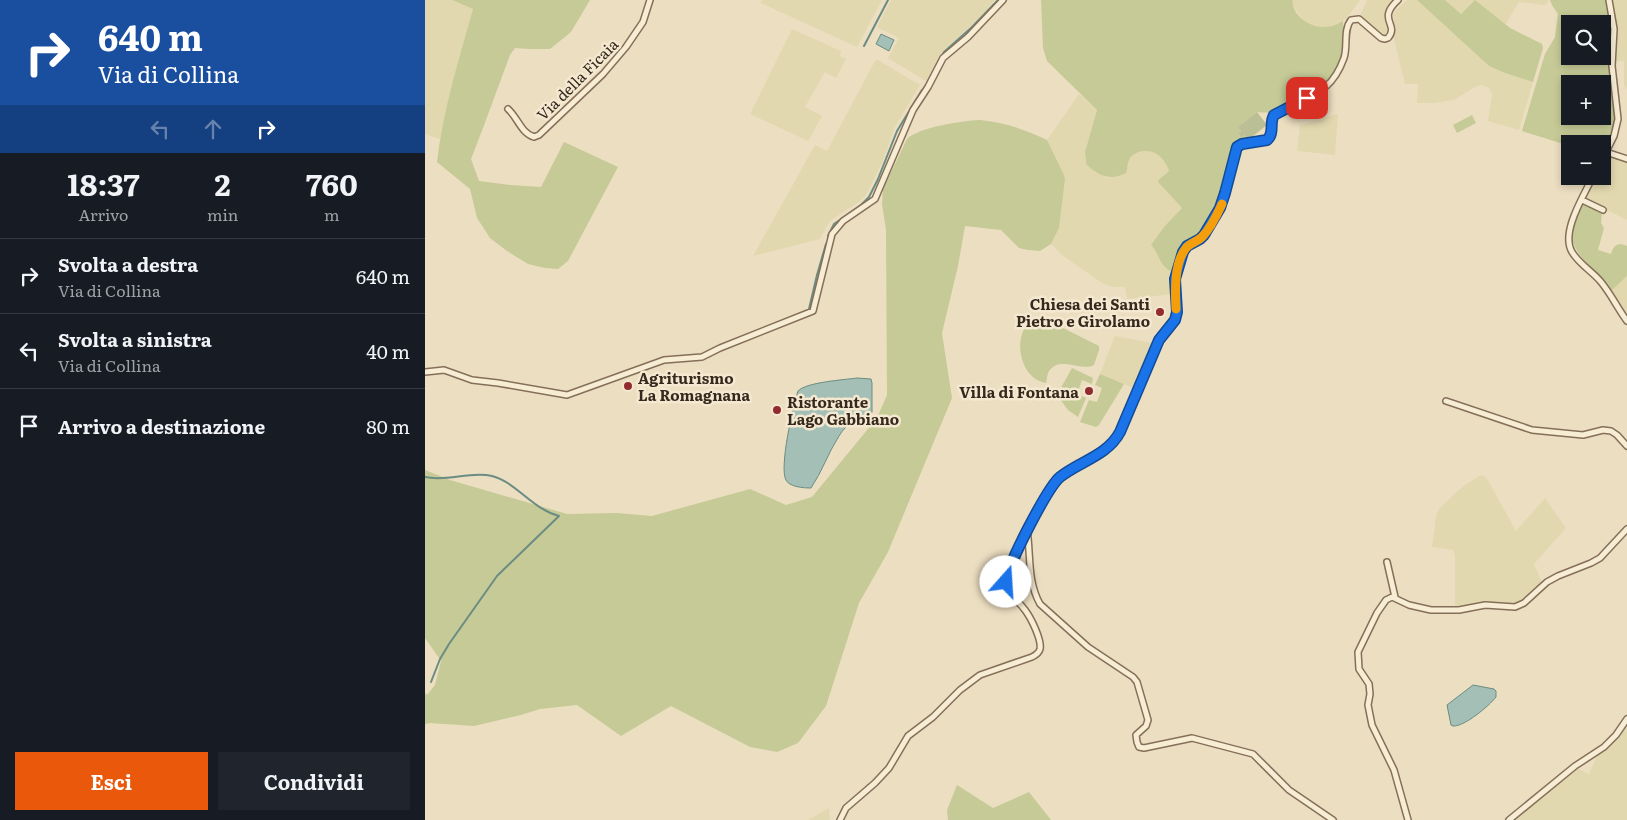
<!DOCTYPE html>
<html lang="it">
<head>
<meta charset="utf-8">
<style>
  :root { --surface:#171b24; --page:#20242c; --text:#f1f3f6; --muted:#9ea1a6; --line:#363941; --accent:#ea580c }
  body { margin:0; font-family:Literata,serif; background:var(--page); color:var(--text); height:100vh; display:flex; flex-direction:column; font-size:19px; white-space:nowrap }
  * { box-sizing:border-box; margin:0 }
  p { font-size:16px; color:var(--muted) }
  .icon { flex:none; width:28px; height:28px; fill:none; stroke:currentColor; stroke-width:2; stroke-linecap:round; stroke-linejoin:round }
  .map { position:relative; flex:1; overflow:hidden }
  .sheet { display:flex; flex-direction:column; background:var(--surface); width:425px }
  .sheet>* { flex:none }
  .hud { background:#1a4fa0; color:#fff; overflow:hidden }
  .buttons { position:absolute; left:1136px; top:15px; display:grid; gap:10px }
  .buttons a { display:grid; place-items:center; width:50px; height:50px; border-radius:0px; background:var(--surface); box-shadow:0 2px 8px #0003; font-size:25px }
  .pin { position:absolute; display:grid; place-items:center; width:42px; height:42px; color:#fff; margin:-21px; border-radius:10px; box-shadow:0 2px 8px #0006 }
  .me { position:absolute; width:55px; margin:-28px; rotate:19deg; stroke-linejoin:round; filter:drop-shadow(0 0 4px #0008) }
  .turn { display:flex; align-items:center; gap:18px; height:105px; padding:0 15px; font-size:22px }
  .turn .icon { width:65px; height:65px; stroke-width:2.5 }
  .turn b { display:block; font-size:35px; line-height:42px }
  .lanes { display:flex; align-items:center; height:48px; padding:0 15px; background:#0003; justify-content:center; gap:25px; direction:ltr }
  .lanes .off { opacity:.35 }
  .eta { display:flex; justify-content:space-evenly; align-items:center; height:85px; text-align:center }
  .eta b { font-size:30px; font-weight:700; line-height:35px }
  .action { display:flex; gap:10px; margin-top:auto; padding:10px 15px }
  .action a { flex:1; height:58px; border-radius:0px; background:var(--accent); color:#fff; font-size:20px; font-weight:700; line-height:58px; text-align:center }
  .action a+a { background:var(--page); color:var(--text) }
  ul { padding:0; list-style:none }
  li { display:flex; align-items:center; gap:15px; height:75px; padding:0 15px; border-top:1px solid var(--line) }
  li div { flex:1 }
  li b { display:block; font-size:19px }
  li em { font-style:normal }
  main { display:flex; flex:1; min-height:0 }
  .map>svg:first-child { display:block }
</style>
</head>
<body>
<main>
<section class="sheet">
<div class="hud">
<div class="turn"><svg class="icon" aria-label="right" viewBox="0 0 24 24"><path d="M7 20v-9h11M14 6l5 5-5 5"/></svg><div><b>640 m</b>Via di Collina</div></div>
<div class="lanes"><svg class="icon off" aria-label="left" viewBox="0 0 24 24"><path d="M17 20v-9H6M10 6l-5 5 5 5"/></svg><svg class="icon off" aria-label="ahead" viewBox="0 0 24 24"><path d="M12 20V5M6 11l6-6 6 6"/></svg><svg class="icon" aria-label="right" viewBox="0 0 24 24"><path d="M7 20v-9h11M14 6l5 5-5 5"/></svg></div>
</div>
<div class="eta">
<div><b>18:37</b><p>Arrivo</p></div>
<div><b>2</b><p>min</p></div>
<div><b>760</b><p>m</p></div>
</div>
<ul>
<li><svg class="icon" aria-label="right" viewBox="0 0 24 24"><path d="M7 20v-9h11M14 6l5 5-5 5"/></svg><div><b>Svolta a destra</b><p>Via di Collina</p></div><em>640 m</em></li>
<li><svg class="icon" aria-label="left" viewBox="0 0 24 24"><path d="M17 20v-9H6M10 6l-5 5 5 5"/></svg><div><b>Svolta a sinistra</b><p>Via di Collina</p></div><em>40 m</em></li>
<li><svg class="icon" aria-label="arrive" viewBox="0 0 24 24"><path d="M6 21V4h12l-3 4 3 4H6"/></svg><div><b>Arrivo a destinazione</b></div><em>80 m</em></li>
</ul>
<div class="action"><a>Esci</a><a>Condividi</a></div>
</section>
<div class="map">
<svg width="1202" height="820" viewBox="0 0 1202 820">
  <rect width="100%" height="100%" fill="#ecdec1"/>
  <path fill="#e2d8af" d="M0 0H27L48 9 31 71 15 139 0 134Z
    M337 0H457L432 47 336 3Z
    M466 0H570L556 16 516 53 501 81 463 58 474 38 452 27Z
    M868 0H935L922 18 915 23 900 28 889 26 879 20 868 7Z
    M942 0H970L961 11 960 16 965 31 961 37 955 35 937 17 936 14Z
    M982 0H992L1064 66 1080 73 1108 82 1094 130 1063 121 1067 94 1064 88 1057 85 1050 87 1029 100 1009 103H992L993 84H980L969 39 970 31 968 15 972 9Z
    M1020 0H1123L1122 4 1119 5 1094 2 1080 25 1050 1 1036 14Z
    M1186 0H1202V89L1199 85V61H1190L1191 27Z
    M367 29 416 51 415 56 421 59 411 78 400 72 380 107 397 116 383 141 325 114Z
    M451 59 495 85 470 127 457 163 441 195 435 201 405 221 395 239 328 256 390 145 402 151Z
    M654 94 672 110 660 152V159L661 164 671 173 683 178 702 171 704 159 711 153 720 151 725 150 733 154 743 167 744 170 743 173 735 178 733 182 757 208 739 227 726 245 732 251 740 268 745 271 750 269 747 280 748 294 702 299 700 287H688L677 283 637 255 626 244 634 228 640 179 622 140Z
    M913 114 910 155 872 151 875 125Z
    M1185 156 1202 161V220L1164 201 1161 198 1171 176H1178V163L1181 157Z
    M1202 276V318L1185 292Z
    M690 336 728 343 711 389 675 374Z
    M1056 475 1061 477 1091 531 1120 498 1141 528 1109 564 1116 580V583L1100 600 1087 604 1061 603 1030 608V556L1028 550 1007 547 1011 516 1014 509 1037 487Z
    M1202 723V820H1088L1152 768 1164 774 1172 756 1182 748Z
    M404 808 405 820H383Z"/>
  <path fill="#c5ca96" fill-rule="evenodd" d="M27 0H165L146 32 125 49H104L90 48 85 55 58 128 46 159 54 181 85 185 116 187 139 142 193 167 143 261 133 269 120 268 103 264 82 251 65 238 52 218 45 189 12 162C18 110 34 59 48 9Z
    M616 0H868C865 14 886 28 899 27 906 27 913 24 918 21 918 30 920 39 919 48 916 78 892 91 868 102 853 110 849 114 832 112L813 127 816 131 813 135 816 138 819 135 823 140 813 142 809 146 796 198 790 214 776 235 757 250 750 269 745 271C735 266 734 253 726 245L739 227 757 208 733 182C734 176 742 176 744 170 738 157 730 148 714 152 711 153 707 155 705 158 702 163 703 169 701 173 685 181 673 176 661 164L660 152 672 110 622 61 618 48Z
    M992 0H1020L1036 14 1050 0 1085 28 1117 44 1118 48 1108 82 1080 73 1064 66Z
    M1125 0H1182L1187 31 1190 120 1188 131 1178 153V144H1145V146L1097 131 1120 54 1130 37 1133 14 1127 5ZM1145 24H1178V56H1145ZM1145 84H1178V116H1145Z
    M1047 115 1051 123 1032 133 1028 125Z
    M555 120C579 122 601 130 622 140L639 175 640 179 634 228 626 244 615 251 603 250 594 248 576 230 540 226 533 266 517 333 527 398 463 552 434 603 401 706 373 743 352 752 325 747 246 706 196 736 152 705 115 709 96 715 49 726 5 723 0 724V693L2 695 10 685 16 661 0 638V470L25 480 142 514 192 513 227 516 325 489 361 505 387 497 452 418 462 395 461 230 457 204 458 189 482 139C494 127 537 121 555 120Z
    M1159 203 1177 213 1176 223 1179 228 1173 250 1186 254C1189 245 1192 242 1202 246V276L1185 292C1182 284 1177 278 1171 273 1144 246 1141 237 1159 203Z
    M612 318 624 321 674 346V350L669 365C658 372 634 355 624 371 622 375 622 379 621 383 591 378 586 326 612 318Z
    M647 368 668 378 667 384 657 380 652 394 661 398 653 417 643 410 632 395Z
    M675 374 699 384 674 425 671 427 655 422 664 400 672 402 677 388 670 385Z
    M532 785 568 808 604 792 626 820H523L522 810Z"/>
  <path fill="#bbbf95" d="M832 112 842 125 823 140 819 135 816 138 813 134 816 131 813 127Z"/>
  <path fill="#a4bfb6" stroke="#6b8c83" d="M456 34 469 40 464 51 451 44Z
    M432 378 446 379 447 383V412L444 417 429 422 426 420C423 426 417 430 414 436 403 453 397 472 386 488 379 488 364 487 361 480 354 468 368 406 373 391 382 382 418 380 432 378Z
    M1048 685 1069 689 1071 691V697C1064 706 1039 727 1028 726L1026 725 1022 705Z"/>
  <g fill="none" stroke-linecap="round" stroke-linejoin="round">
    <path stroke="#6b8c83" stroke-width="2" d="M439 46 463 0
      M502 83 519 52 547 27 573 0
      M403 236 409 224 436 205 444 197 453 179 472 131 497 90
      M384 309 392 275 401 244
      M0 477C22 482 45 471 67 476 91 482 107 509 134 516
      M6 682 15 659 24 644 72 576 134 516"/>
    <defs>
      <path id="street" d="M83 109C93 118 96 133 109 137L114 135 178 74 201 47 218 22 225 0
        M1181 152 1202 159
        M1178 158 1189 136 1193 119 1187 66 1189 29 1184 0
        M1168 176C1160 194 1135 232 1147 252 1154 264 1168 272 1176 282 1186 294 1193 309 1202 321
        M1157 200 1178 210
        M0 372 19 370 47 380 73 383 142 395 239 360 277 357 295 348 388 311 407 234 418 221 450 199 488 110 503 87 518 58 543 37 578 0
        M1021 401 1107 430 1158 435 1178 430 1186 431 1192 435 1202 446
        M602 530C606 555 602 581 615 604L663 647 708 677 712 682 723 720 721 726 711 735 712 742 714 747 719 748 767 738 828 754 864 790 908 820
        M962 562 970 597
        M415 820 421 808 450 783 464 768 483 736 508 717 535 690 555 675 607 657C611 655 614 653 615 649 617 640 606 618 600 610 591 598 576 589 583 571 594 545 607 520 622 496 626 490 629 482 635 477 655 460 682 456 695 431L734 339 750 320 752 312 750 279 758 252 762 246 775 239 779 235 795 208 800 193 812 147C820 140 841 145 846 135 849 129 845 122 849 115 879 93 904 100 919 58 923 46 918 30 926 20L934 19 956 38 960 39 963 38C975 24 951 20 973 0
        M983 820 969 770 947 725 943 705 945 694 944 684 934 669 933 652 952 613 961 600 967 597 984 605 1006 610H1034L1060 605 1090 607 1099 603 1122 582 1133 576 1166 563 1175 558 1202 529
        M1084 820 1150 766 1179 747 1191 735 1202 719"/>
    </defs>
    <use href="#street" stroke="#856f59" stroke-width="8"/>
    <use href="#street" stroke="#f7ecd4" stroke-width="5"/>
  </g>
  <g fill="none" stroke-linecap="round" stroke-linejoin="round">
    <defs>
      <path id="route" d="M581 582C581 567 623 487 635 477 655 461 682 456 695 432L734 340 750 320 752 312 750 279 758 252 762 246 775 239 779 235 795 208 800 193 812 147 817 144 842 140C850 133 844 123 849 115L882 98"/>
    </defs>
    <use href="#route" stroke="#114b97" stroke-width="12"/>
    <use href="#route" stroke="#1a73e8" stroke-width="9"/>
    <path stroke="#f59e0b" stroke-width="9" d="M751 309C750 291 749 263 761 248 765 243 772 242 777 237 785 229 792 215 797 204"/>
  </g>
  <g fill="#922b2f" stroke="#f4e9d0" stroke-width="2">
    <circle cx="735" cy="312" r="5"/>
    <circle cx="203" cy="386" r="5"/>
    <circle cx="664" cy="391" r="5"/>
    <circle cx="352" cy="410" r="5"/>
  </g>
  <g text-anchor="middle" dominant-baseline="central" stroke-width="5" stroke-linejoin="round" paint-order="stroke">
    <g font-size="15" fill="#35281d" stroke="#f4e9d0">
      <text transform="translate(152 79) rotate(-45)">Via della Ficaia</text>
    </g>
    <g font-size="15" font-weight="bold" fill="#35281d" stroke="#f4e9d0" text-anchor="end">
      <text x="725" y="303">Chiesa dei Santi<tspan x="725" dy="17">Pietro e Girolamo</tspan></text>
      <text x="213" y="377" text-anchor="start">Agriturismo<tspan x="213" dy="17">La Romagnana</tspan></text>
      <text x="654" y="391">Villa di Fontana</text>
      <text x="362" y="401" text-anchor="start">Ristorante<tspan x="362" dy="17">Lago Gabbiano</tspan></text>
    </g>
  </g>
</svg>
<div class="buttons">
<a><svg class="icon" aria-label="search" viewBox="0 0 24 24"><circle cx="10" cy="10" r="6"/><path d="M15 15l6 6"/></svg></a>
<a>+</a>
<a>−</a>
</div>
<div class="pin" style="left:882px;top:98px;background:#d93025"><svg class="icon" aria-label="arrive" viewBox="0 0 24 24"><path d="M6 21V4h12l-3 4 3 4H6"/></svg></div>
<svg class="me" style="left:581px;top:582px" viewBox="-20 -20 40 40"><circle r="19" fill="#fff"/><path d="M0-13L10 11 0 6-10 11z" fill="#1a73e8"/></svg>
</div>
</main>
</body>
</html>
